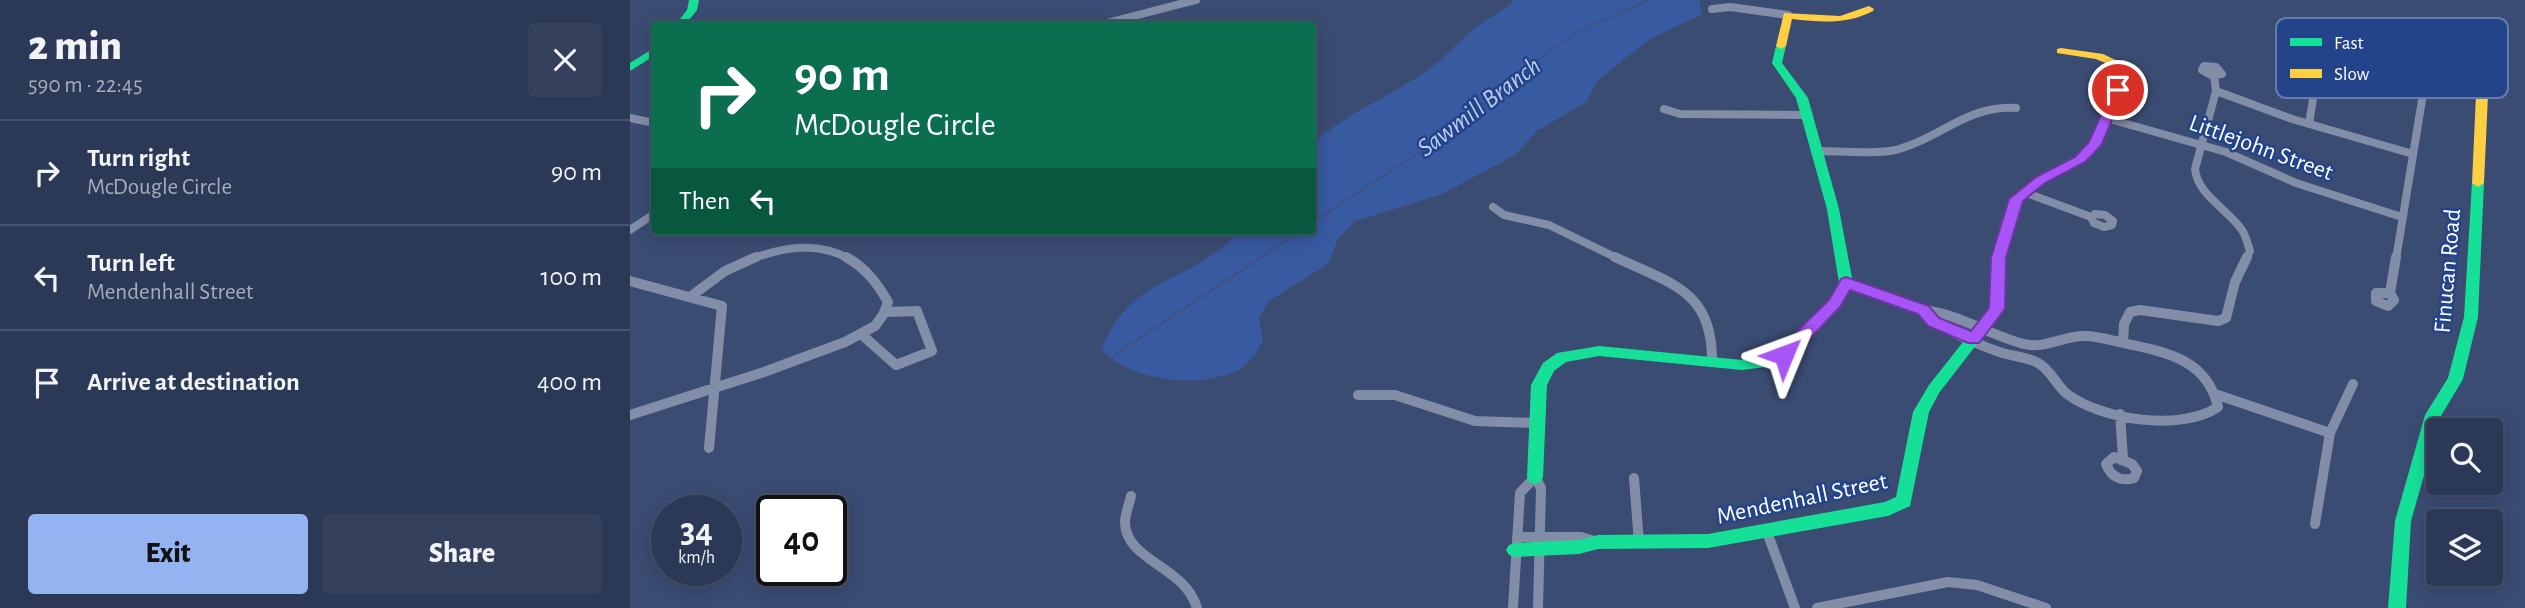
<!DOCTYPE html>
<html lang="en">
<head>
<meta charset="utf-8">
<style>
  :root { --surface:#2c3956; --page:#34405c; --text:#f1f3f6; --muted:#a6acb9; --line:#48536c; --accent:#95b2f1 }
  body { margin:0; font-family:"Alegreya Sans",sans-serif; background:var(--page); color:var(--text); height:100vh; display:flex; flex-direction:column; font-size:26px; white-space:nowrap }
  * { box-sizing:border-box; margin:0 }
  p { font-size:23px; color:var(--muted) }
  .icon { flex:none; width:38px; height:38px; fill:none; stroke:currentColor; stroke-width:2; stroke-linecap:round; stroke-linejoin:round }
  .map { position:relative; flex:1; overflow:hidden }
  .drawer { display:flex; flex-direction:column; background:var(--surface); width:630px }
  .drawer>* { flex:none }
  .guide { position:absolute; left:21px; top:21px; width:665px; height:214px; border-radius:7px; box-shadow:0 4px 18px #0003,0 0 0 2px var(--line); background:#0b6e4f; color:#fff; overflow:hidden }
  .buttons { position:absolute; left:1796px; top:418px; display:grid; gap:14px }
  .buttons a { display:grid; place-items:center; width:77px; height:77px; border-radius:7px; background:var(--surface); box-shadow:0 4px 18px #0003,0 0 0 2px var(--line); font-size:35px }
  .speed { position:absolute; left:21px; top:495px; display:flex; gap:14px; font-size:35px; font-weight:700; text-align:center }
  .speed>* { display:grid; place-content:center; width:91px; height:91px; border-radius:50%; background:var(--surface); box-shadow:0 4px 18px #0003,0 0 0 2px var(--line); line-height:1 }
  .speed small { font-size:18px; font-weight:400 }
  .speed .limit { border:4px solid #111; border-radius:10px; background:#fff; color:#111 }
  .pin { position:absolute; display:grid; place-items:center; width:60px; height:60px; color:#fff; margin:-30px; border:4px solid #fff; border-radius:50%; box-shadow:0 2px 7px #0007 }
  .me { position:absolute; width:77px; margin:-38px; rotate:46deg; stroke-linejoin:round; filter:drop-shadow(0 0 5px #0008) }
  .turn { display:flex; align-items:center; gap:24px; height:147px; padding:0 28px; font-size:32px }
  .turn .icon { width:91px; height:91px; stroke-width:2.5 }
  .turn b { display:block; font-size:49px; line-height:60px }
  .then { display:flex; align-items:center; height:66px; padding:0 28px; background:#0003; gap:14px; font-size:26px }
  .round { display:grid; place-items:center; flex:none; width:74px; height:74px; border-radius:7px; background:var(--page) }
  .overview { display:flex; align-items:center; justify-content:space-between; height:119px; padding:0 28px }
  h1 { font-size:42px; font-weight:800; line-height:52px }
  .primary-button { display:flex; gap:14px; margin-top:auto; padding:14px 28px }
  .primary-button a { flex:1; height:80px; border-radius:7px; background:var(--accent); color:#111; font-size:28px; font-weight:800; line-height:80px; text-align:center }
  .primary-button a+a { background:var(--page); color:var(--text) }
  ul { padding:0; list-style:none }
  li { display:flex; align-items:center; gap:21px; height:105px; padding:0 28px; border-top:2px solid var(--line) }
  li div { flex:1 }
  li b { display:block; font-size:26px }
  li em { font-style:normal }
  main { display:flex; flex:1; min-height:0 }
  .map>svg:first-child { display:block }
</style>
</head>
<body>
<main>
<section class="drawer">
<div class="overview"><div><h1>2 min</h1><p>590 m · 22:45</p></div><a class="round"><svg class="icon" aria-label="close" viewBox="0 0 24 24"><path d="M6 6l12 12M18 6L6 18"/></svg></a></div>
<ul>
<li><svg class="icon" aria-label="right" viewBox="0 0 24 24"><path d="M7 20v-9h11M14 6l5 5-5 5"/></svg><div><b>Turn right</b><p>McDougle Circle</p></div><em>90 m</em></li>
<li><svg class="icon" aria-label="left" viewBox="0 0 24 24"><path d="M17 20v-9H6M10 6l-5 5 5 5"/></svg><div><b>Turn left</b><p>Mendenhall Street</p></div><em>100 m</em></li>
<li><svg class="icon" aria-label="arrive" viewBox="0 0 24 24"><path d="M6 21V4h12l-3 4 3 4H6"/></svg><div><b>Arrive at destination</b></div><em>400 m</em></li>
</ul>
<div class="primary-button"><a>Exit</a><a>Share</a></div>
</section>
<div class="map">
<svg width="1895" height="608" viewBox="0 0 1895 608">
  <rect width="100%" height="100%" fill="#3b4c73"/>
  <path fill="#385aa1" d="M884 0H1069L1072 14 1019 40 968 80 956 102 907 131 885 155 810 195 725 221 708 239 698 264 639 301 629 318 633 342C627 350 620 363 612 368 573 390 502 382 472 350 498 274 567 283 608 231H682L683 144C718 111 762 96 801 68 818 55 832 37 849 25 864 14 870 15 884 0Z"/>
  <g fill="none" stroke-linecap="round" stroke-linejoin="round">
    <path stroke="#3c5386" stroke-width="2" d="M468 0 486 18
      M682 223 828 127 873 87 931 43 958 27 1020 0
      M629 259 671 231"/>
    <path stroke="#3c5386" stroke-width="2.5" d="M480 358 632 257"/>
    <path stroke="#828da7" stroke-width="8" d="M1082 9 1100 7 1158 15
      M473 24 566 0
      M1574 66 1586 67 1592 74 1581 75 1572 70Z
      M1584 76 1586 91 1565 169C1568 196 1598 209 1612 230 1616 236 1618 245 1620 251L1616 259
      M1679 77 1691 80 1695 85 1679 84 1676 79Z
      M1586 91 1662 119 1783 154
      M1034 109 1050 114 1177 115
      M0 118 24 123
      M1476 118 1596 152 1666 183 1772 217
      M1679 124 1685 86
      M1187 151C1208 151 1251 155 1269 149 1312 137 1337 105 1386 108
      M1394 192 1461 217
      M863 207 874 215 919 225 989 259
      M1465 214 1475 215 1483 221 1482 225 1474 227 1464 223 1461 217Z
      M0 230 24 214
      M121 259C154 247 187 241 220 259
      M1766 259 1793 94"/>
    <path stroke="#828da7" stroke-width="10" d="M985 257C1041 284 1083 290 1082 362
      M0 281 92 306 79 448
      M1216 283 1293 310
      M1746 293H1760L1764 300 1758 306 1746 301Z
      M1760 293 1766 257
      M60 297 95 271 126 257
      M1293 310C1329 314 1359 335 1394 344 1413 349 1433 337 1451 336 1466 335 1480 340 1493 343 1536 352 1577 359 1588 407 1551 432 1472 420 1437 394 1426 385 1421 370 1408 363 1397 357 1383 356 1372 353 1346 344 1311 330 1293 310Z
      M231 334 266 365 302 351 287 311 257 312
      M1493 343 1494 324 1500 312 1510 310 1588 321 1596 318 1605 282 1617 257
      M1585 394 1700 433
      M728 395H765L845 421 907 423
      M1490 414 1493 458
      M0 415 134 372 215 342 245 326 253 315 258 302C247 283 236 268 216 257
      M1484 457 1502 464 1507 471 1504 478C1491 482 1481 477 1476 464Z
      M1004 478 1009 543
      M501 496C499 505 495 514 495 523 496 561 555 566 567 608
      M1685 524 1700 433 1723 384
      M1137 532 1165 608
      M887 537H951L967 542
      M883 608 890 493 905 477 911 488 908 608
      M1187 608 1318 582 1347 585 1416 608"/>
    <path fill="#16e098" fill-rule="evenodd" d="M59 0H69L67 10 56 24H46L57 10Z
      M1151 43 1156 46 1152 63 1178 98 1209 209 1223 283 1212 303 1168 351 1143 366 1112 370 969 356 936 362 924 371 917 385 913 477 911 482 905 484 899 482 897 477 901 385 913 363 927 353 969 346 1112 360 1139 356 1158 343 1200 300 1209 283 1197 209 1166 98 1142 63 1146 46Z
      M24 48V56L0 71V63Z
      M1848 179 1854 183 1848 317 1833 379 1811 416 1781 521 1776 608H1758L1765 521 1795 415 1818 378 1834 317 1842 183Z
      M1368 274 1375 279 1374 309 1309 393 1299 412 1280 506 1258 516 1078 548 968 549 949 554 885 557 879 555 876 550 879 545 885 543 949 540 968 535 1078 534 1255 502 1266 497 1283 412 1299 385 1360 308 1361 279Z"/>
    <path fill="#ffcf43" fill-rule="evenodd" d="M1239 6 1244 9 1243 11C1216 25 1191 22 1162 19L1156 46 1151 49 1146 46 1154 13 1210 16Z
      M1431 48 1473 54 1494 64V90L1469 147 1454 162 1415 183 1392 201 1375 258V279L1368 284 1361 279V258L1380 199 1407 177 1446 156 1460 143 1482 90 1485 67 1466 59 1427 53V49Z
      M1852 92 1858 95 1854 183 1848 187 1842 183 1846 95Z"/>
  </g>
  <path fill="#a855f7" stroke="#6d37a1" stroke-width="2" d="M1488 86 1494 90 1472 144 1463 154 1455 162 1415 183 1393 201 1376 258 1375 309 1349 343H1338L1298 326 1288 314 1220 290 1210 307 1160 359H1148L1146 355 1148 350 1199 300 1211 279 1216 277 1299 306 1309 318 1341 331 1359 308 1361 258 1379 199 1406 177 1445 157 1459 142 1482 90Z"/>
  <g text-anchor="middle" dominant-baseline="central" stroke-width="5" stroke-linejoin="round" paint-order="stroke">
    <g font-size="24" fill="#fff" stroke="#23448b">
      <text transform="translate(1631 148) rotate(20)">Littlejohn Street</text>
      <text transform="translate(1818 271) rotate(-85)">Finucan Road</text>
      <text transform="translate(1172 499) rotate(-12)">Mendenhall Street</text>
    </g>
    <g font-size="26" font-style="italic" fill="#bccef2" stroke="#23448b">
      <text transform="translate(849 107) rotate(-37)">Sawmill Branch</text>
    </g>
  </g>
  <rect x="1646" y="18" width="232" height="80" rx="10" fill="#23448b" stroke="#657cae" stroke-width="2"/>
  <rect x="1660" y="38" width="32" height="8" fill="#16e098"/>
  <rect x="1660" y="69" width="32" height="9" fill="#ffcf43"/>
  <g font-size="19" fill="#fff">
    <text x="1704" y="49">Fast</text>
    <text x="1704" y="80">Slow</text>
  </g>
</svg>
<div class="buttons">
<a><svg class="icon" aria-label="search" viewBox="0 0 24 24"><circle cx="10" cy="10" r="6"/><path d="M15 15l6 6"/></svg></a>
<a><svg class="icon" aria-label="layers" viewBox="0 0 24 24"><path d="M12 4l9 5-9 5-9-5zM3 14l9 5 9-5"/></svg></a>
</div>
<div class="speed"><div>34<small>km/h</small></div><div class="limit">40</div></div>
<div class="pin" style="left:1488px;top:90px;background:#d93025"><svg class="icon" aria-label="arrive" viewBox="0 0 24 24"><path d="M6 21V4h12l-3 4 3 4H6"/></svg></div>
<svg class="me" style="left:1154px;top:355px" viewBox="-20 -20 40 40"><path d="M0-17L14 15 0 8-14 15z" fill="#a855f7" stroke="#fff" stroke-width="4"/></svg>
<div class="guide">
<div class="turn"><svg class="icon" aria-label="right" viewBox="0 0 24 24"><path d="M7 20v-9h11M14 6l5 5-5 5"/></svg><div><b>90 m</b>McDougle Circle</div></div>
<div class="then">Then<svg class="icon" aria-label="left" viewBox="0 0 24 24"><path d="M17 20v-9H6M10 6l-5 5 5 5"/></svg></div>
</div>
</div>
</main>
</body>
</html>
